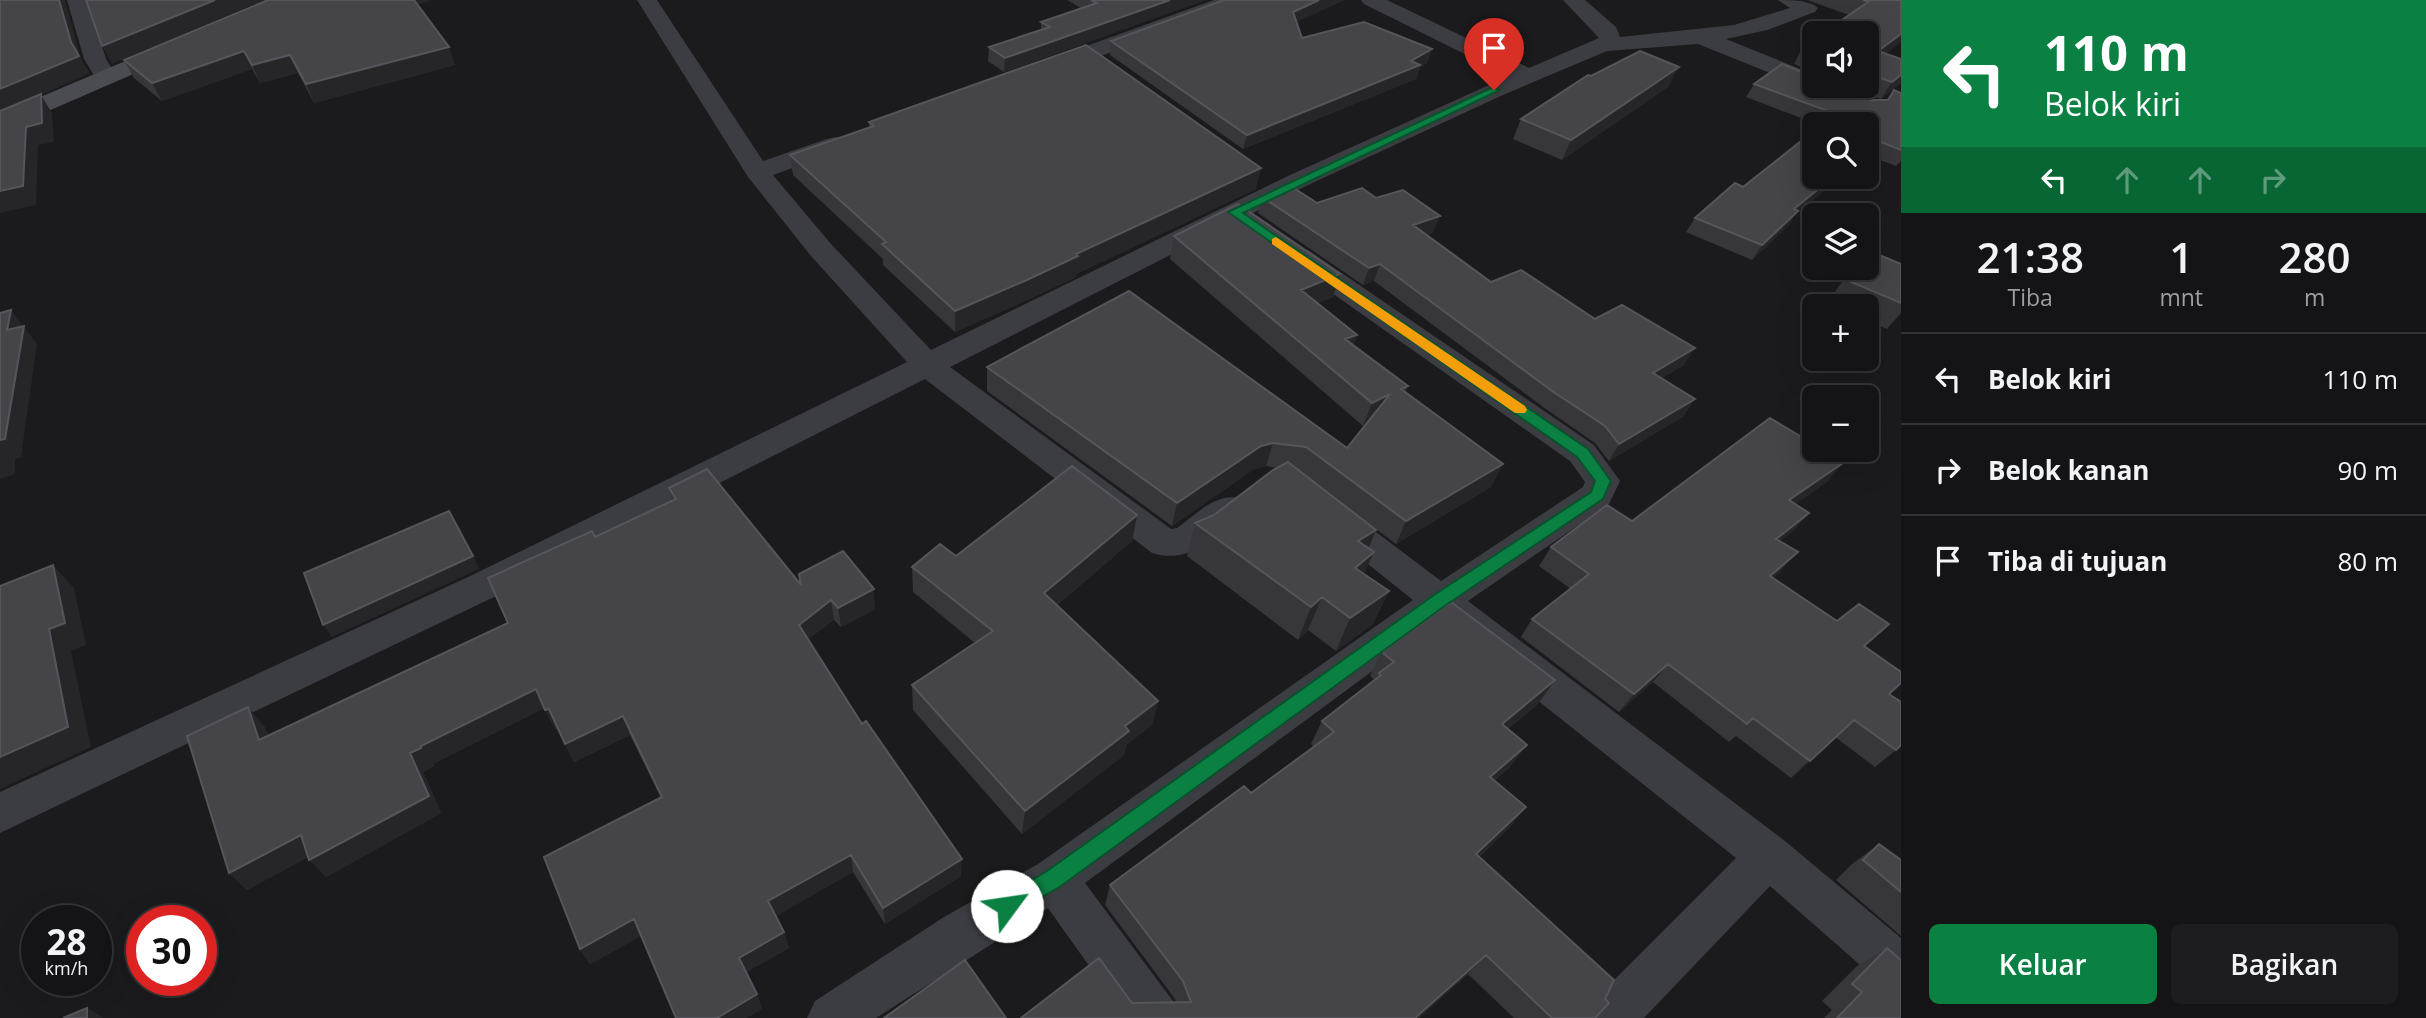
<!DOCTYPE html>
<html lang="id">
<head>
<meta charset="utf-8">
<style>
  :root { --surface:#141416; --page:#1d1d1f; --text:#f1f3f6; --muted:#9d9ea1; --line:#333335; --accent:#0b8043 }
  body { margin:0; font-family:"Open Sans",sans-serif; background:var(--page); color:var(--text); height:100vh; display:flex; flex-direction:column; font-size:26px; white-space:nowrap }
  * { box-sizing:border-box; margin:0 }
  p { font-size:23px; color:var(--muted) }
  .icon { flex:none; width:38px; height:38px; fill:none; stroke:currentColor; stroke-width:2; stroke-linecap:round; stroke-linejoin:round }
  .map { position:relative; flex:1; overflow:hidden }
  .drawer { display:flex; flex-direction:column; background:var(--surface); width:525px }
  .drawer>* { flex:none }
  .hud { background:#0b8043; color:#fff; overflow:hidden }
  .controls { position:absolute; left:1802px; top:21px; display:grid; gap:14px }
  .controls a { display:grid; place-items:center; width:77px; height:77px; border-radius:10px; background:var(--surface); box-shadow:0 7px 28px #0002,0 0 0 2px var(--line); font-size:35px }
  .speed { position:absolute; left:21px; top:905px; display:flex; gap:14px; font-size:35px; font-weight:700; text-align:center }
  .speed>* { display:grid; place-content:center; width:91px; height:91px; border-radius:50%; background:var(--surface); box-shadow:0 7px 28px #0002,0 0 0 2px var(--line); line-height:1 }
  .speed small { font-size:18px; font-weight:400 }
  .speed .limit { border:10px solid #d22; background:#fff; color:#111 }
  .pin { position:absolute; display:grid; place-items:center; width:60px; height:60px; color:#fff; margin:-72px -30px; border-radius:50% 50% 50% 0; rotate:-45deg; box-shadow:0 0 7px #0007 }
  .pin .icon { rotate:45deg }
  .me { position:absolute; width:77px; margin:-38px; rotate:59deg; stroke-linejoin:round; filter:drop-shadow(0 0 5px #0008) }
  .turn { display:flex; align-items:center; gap:24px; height:147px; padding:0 28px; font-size:32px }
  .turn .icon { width:91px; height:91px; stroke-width:2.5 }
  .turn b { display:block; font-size:49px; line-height:60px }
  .lanes { display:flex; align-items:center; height:66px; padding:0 28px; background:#0003; justify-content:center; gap:35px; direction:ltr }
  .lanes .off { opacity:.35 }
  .eta { display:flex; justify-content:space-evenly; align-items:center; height:119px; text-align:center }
  .eta b { font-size:42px; font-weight:600; line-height:49px }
  .primary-button { display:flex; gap:14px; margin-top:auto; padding:14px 28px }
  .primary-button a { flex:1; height:80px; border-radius:10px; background:var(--accent); color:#fff; font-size:28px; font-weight:600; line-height:80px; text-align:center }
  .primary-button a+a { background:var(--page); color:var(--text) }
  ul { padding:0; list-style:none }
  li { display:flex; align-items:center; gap:21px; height:91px; padding:0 28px; border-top:2px solid var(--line) }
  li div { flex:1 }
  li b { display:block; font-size:26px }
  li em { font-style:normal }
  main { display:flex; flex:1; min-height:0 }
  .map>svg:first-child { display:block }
</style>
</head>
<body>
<main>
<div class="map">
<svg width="1901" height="1018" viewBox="0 0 1901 1018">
  <rect width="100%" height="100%" fill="#1b1b1d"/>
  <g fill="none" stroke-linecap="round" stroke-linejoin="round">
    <path fill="#3c3d42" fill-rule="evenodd" d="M67 0H87L106 59 117 77 114 82H98L84 59Z
      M637 0H657L763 161 827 139 836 137 845 139 848 144 845 149 773 175 831 244 931 350 1290 175 1509 76 1364 4 1361 0H1387L1529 68 1599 38 1563 0H1585L1616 27 1620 37 1734 25 1790 8 1778 0C1792 0 1809 0 1818 8L1815 12 1767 30 1726 39 1815 75V86H1825L1815 90 1807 88 1698 44 1607 51 1503 95 1308 185 950 367 1171 529 1177 528C1197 514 1217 491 1242 499L1247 508C1242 519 1233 524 1224 531 1201 548 1182 562 1152 553L925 379 492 598 0 833V792L466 578 907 362 811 256 748 177Z
      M1214 0H1243L1240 4 1058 72H1042L1039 67 1042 62Z
      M1298 248 1308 250 1594 445 1620 481 1609 504 1468 601 1785 841 1901 938V993L1884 986 1770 886 1644 1018H1585L1593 1001 1736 858 1439 622 1085 883 1173 1001 1181 1018H1126L1048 908 876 1018H807L815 1001 944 917 1038 864 1413 600 1319 525 1313 516 1319 507 1331 503 1343 507 1441 581 1583 487 1585 482 1570 461 1288 262 1284 256 1288 250Z"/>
    <path fill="#4a4c52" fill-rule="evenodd" d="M175 40 184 42 187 47 184 52 0 132V114Z"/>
  </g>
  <path fill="#37373b" d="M432 0 417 4 455 65 314 103 298 73 260 83 252 69 162 101 134 78 124 60Z
    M1067 0H1205L1004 72 988 61 989 47 1041 30V22L1081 8Z
    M1807 0H1901L1886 54 1901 59V83L1881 99 1847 86H1867V33L1849 15Z
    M1296 22 1302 38 1432 49 1427 63 1420 67 1416 79 1243 149 1110 55 1111 41Z
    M1815 39V73L1794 64 1803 47Z
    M1591 76 1669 86 1562 160 1513 139 1521 119Z
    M1754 84 1871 100H1888L1901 93V161L1896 166 1867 155V124H1817L1746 97Z
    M869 122 1256 189 1076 274V277L1027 300 955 332 883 265V259L793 175 790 155 869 128Z
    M1815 177H1841L1795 215 1789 225 1752 260 1686 232 1695 218 1743 187Z
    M1262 197 1317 203 1376 198 1440 216 1433 232 1427 235 1491 282 1595 319 1684 365 1662 378 1684 416 1609 461 1595 443 1543 407 1374 281 1363 285 1258 213Z
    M1174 236 1340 274 1333 297 1318 303 1357 335 1353 345 1408 386 1405 392 1491 487 1396 544 1297 470 1376 530 1369 549 1364 574 1389 591 1373 624 1336 651 1308 630 1298 640 1187 556 1195 523 1214 515 1277 468 1266 466 1254 469 1172 526 987 391V367L1347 448 1365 425 1363 426 1170 259Z
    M1901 264V313L1887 329 1867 321V306H1835L1827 303 1844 279Z
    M1843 463 1827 482 1795 504 1809 513 1793 531 1780 541 1781 571 1773 578 1864 647 1889 694 1896 750 1875 767 1835 737 1791 778 1736 736 1729 742 1653 682 1619 712 1521 637 1532 619 1571 589 1539 566 1551 547 1632 521Z
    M669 488 801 585 875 609 841 627 834 620 808 639 961 876 885 924 853 872 776 916 784 932 789 948 746 972 757 994 762 1009 641 936 590 964 580 949 661 798 630 735 574 762 558 728 555 729 544 708 433 764 434 766 423 772 441 813 326 877 308 857 247 890 229 873 264 726 268 736 508 623 595 537 672 501Z
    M1137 515 1132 541 1057 605 1158 701 1152 725 1126 745 1124 755 1022 834 913 710 912 685 975 643 913 592 912 567Z
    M1382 652 1555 680 1538 704 1508 729 1510 767 1494 781 1526 807 1508 829 1479 857 1595 1018H1514L1468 974 1419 1018 1132 1003 1176 1002 1175 999 1105 905 1110 885 1251 793 1314 747 1311 744 1322 721 1375 680 1370 676Z
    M1879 844 1901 860V936L1836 880 1852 864Z
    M1887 948 1901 1018H1824L1832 1010 1822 1001 1857 966Z"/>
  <path fill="#262629" d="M59 0H65L81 59 90 73 41 95 52 113 54 142 38 145 36 205 0 213V89Z
    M215 0H264L112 64 102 46Z
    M409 0H432L411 5Z
    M1170 0H1205L1004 72 1005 58Z
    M1319 0H1345L1290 25 1293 12Z
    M1901 34V42L1868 68 1878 51Z
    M449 47 455 65 314 103 306 84Z
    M1432 49 1427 63 1420 67 1416 79 1243 149 1247 135 1411 61Z
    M244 51 252 69 162 101 152 83Z
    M290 55 298 73 260 83 252 65Z
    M1679 67 1669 86 1562 160 1571 140Z
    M1901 75V83L1881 99 1892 82Z
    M1876 140 1867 154V148Z
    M1261 168 1256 189 1076 274V277L1027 300 955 332V311Z
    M1833 177H1841L1795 215 1789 225 1752 260 1762 245 1794 209Z
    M1440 216 1433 232 1407 241 1413 225Z
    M1380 264 1374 281 1363 285 1369 268Z
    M1340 274 1333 297 1294 313 1301 290Z
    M11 310 37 344 21 457 15 459V474L0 479V440L7 330Z
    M1357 335 1349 358 1345 339Z
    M1695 348 1684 365 1643 389 1653 373Z
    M1390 394 1381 417 1363 426 1372 403Z
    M1695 399 1684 416 1609 461 1619 444Z
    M1273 443 1266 466 1254 469 1172 526 1177 503 1261 446Z
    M1843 463 1827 482 1773 519 1789 500Z
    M1503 464 1491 487 1396 544 1406 521Z
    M1809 513 1793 531 1760 557 1776 539Z
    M1137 515 1132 541 1041 618 1044 593Z
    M1376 530 1363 561 1374 552 1359 585 1341 602 1358 541Z
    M1798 552 1781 571 1754 595 1770 576Z
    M473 556 479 569 332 637 323 625Z
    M53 565 74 588 86 645 71 651 91 747 0 789V757L49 629Z
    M874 589 875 609 841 627 838 608Z
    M1389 591 1373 624 1336 651 1350 618Z
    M1322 597 1308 630 1298 640 1311 607Z
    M831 600 834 620 802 644 799 625Z
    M1668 664 1653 682 1619 712 1634 694Z
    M1555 680 1538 704 1486 747 1502 724Z
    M536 689 545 708 433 764 434 766 423 772 441 813 326 877 309 860 410 753 421 746Z
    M1158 701 1152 725 1126 745 1124 755 1022 834 1025 811 1125 726Z
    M248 707 264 726 276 758 259 740Z
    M549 709 558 727 555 729 545 710Z
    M623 716 630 735 574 762 565 744Z
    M1527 745 1510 767 1473 799 1490 777Z
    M1526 807 1508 829 1459 875 1476 854Z
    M301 835 317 852 247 890 229 873Z
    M851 855 853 872 773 918 768 901Z
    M962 859 961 876 885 924 883 908Z
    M634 919 643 935 590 964 580 949Z
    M784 932 789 948 745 973 739 958Z
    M1486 955 1468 974 1419 1018H1415Z
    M757 994 762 1009 747 1018H717Z
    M87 1008 104 1018H87Z"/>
  <path fill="#444449" stroke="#54565b" stroke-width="2" d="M0 0H59L71 42 79 56 0 89Z
    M86 0H215L102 46Z
    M268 0H414L449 47 306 84 290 55 252 65 244 51 152 83 124 60Z
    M1091 0H1170L1005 58 989 47 1050 27 1041 22 1097 3Z
    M1224 0H1319L1293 12 1302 38 1364 22 1432 49 1411 61 1420 65 1247 135 1111 41Z
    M1863 0H1901V34L1878 51 1901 59V75L1892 82 1867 73V33H1823L1868 2Z
    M1815 39V52L1803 47Z
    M1086 45 1261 168 1076 254 1078 256 1029 279 955 311 882 244 886 242 790 155 874 126 869 122Z
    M1640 51 1679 67 1571 140 1521 119 1588 75 1591 76Z
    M1782 64 1815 77V86H1836L1871 100H1888L1894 90 1901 93V150L1876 140 1867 148V124H1823L1836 114 1754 84Z
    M41 94 42 123 26 127 23 186 0 191V111Z
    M1815 130V177H1833L1794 209 1798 211 1762 245 1695 218 1735 183 1743 187Z
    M1289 185 1317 203 1362 188 1376 198 1403 190 1440 216 1413 225 1491 282 1521 270 1595 319 1622 305 1695 348 1653 373 1695 399 1619 444 1605 426 1552 391 1380 264 1369 268 1262 197Z
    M1238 204 1340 274 1301 290 1357 335 1345 339 1408 386 1401 389 1503 464 1406 521 1306 447 1273 443 1261 446 1177 503 987 367 1129 291 1347 448 1390 394 1372 403 1174 236Z
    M1870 251 1901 264V303L1844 279 1854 268H1867V255Z
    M11 310 7 330 24 326 5 439 0 440V313Z
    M1770 418 1815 445V450H1822L1843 463 1789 500 1809 513 1776 539 1798 552 1770 576 1837 621 1859 604 1889 624 1864 646 1901 672V683L1889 694 1901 702V745L1896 750 1854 720 1810 761 1753 718 1747 724 1668 664 1634 694 1532 619 1589 574 1551 547 1607 505 1632 521Z
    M1288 462 1376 530 1358 541 1374 552 1355 568 1389 591 1350 618 1322 597 1311 607 1195 523 1214 515 1273 470Z
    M1072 466 1137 515 1044 593 1158 701 1125 726 1129 731 1025 811 912 685 993 631 912 567 940 544 956 556Z
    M707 469 801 585 799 574 843 551 874 589 838 608 831 600 799 625 862 724 866 721 962 859 883 908 851 855 768 901 784 932 739 958 757 994 717 1018H676L634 919 580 949 544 857 662 797 623 716 565 744 549 709 545 710 536 689 421 746V748L410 753 429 796 309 860 301 835 229 873 187 736 248 707 259 740 508 623 488 578 592 531 595 537 676 499 669 488Z
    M449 511 473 556 323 625 304 573Z
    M53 565 65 623 49 629 68 727 0 757V586Z
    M1451 602 1555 680 1502 724 1527 745 1490 777 1526 807 1476 854 1614 980 1605 999 1609 1003 1595 1018H1552L1486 955 1415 1018H1021L1099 958 1132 1003 1191 1002 1183 981 1110 885 1244 786 1251 793 1334 732 1322 721 1381 675 1379 673 1394 662 1382 652Z
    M1879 844 1901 860V892L1863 860Z
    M1887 948 1901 960V1018H1837L1862 992 1852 984Z
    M965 960 1006 1018H884Z
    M87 1008V1018H63Z"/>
  <path fill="#0b8043" stroke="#07532c" stroke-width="2" d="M1491 88 1500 90 1243 213 1588 449 1611 481 1603 499 1446 605 1061 886 1015 913 1007 916 1000 913 997 906 1000 899 1047 871 1434 595 1591 492 1595 481 1577 457 1228 212Z"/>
  <path fill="#f59e0b" d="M1276 237 1525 406 1527 410 1525 413H1515L1272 244V239Z"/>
</svg>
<div class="controls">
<a><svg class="icon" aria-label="sound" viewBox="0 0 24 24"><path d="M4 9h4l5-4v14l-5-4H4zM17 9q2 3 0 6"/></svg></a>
<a><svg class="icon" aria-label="search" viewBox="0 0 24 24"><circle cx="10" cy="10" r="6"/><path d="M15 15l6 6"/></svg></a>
<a><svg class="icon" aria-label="layers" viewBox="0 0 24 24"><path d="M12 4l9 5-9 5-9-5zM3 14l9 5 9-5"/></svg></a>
<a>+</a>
<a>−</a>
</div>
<div class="speed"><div>28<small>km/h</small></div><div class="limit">30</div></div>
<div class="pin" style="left:1494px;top:90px;background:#d93025"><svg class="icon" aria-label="arrive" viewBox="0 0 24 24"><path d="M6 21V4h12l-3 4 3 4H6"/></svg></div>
<svg class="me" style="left:1007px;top:906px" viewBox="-20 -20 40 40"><circle r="19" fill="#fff"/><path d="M0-13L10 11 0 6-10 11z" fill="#0b8043"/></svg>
</div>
<section class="drawer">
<div class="hud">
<div class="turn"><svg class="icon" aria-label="left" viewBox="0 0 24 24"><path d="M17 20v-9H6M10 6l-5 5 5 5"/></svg><div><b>110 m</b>Belok kiri</div></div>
<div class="lanes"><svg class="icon" aria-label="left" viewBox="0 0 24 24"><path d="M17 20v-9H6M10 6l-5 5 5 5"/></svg><svg class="icon off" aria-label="ahead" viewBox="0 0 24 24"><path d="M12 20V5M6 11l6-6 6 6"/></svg><svg class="icon off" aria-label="ahead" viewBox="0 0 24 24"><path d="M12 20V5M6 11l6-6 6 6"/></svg><svg class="icon off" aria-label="right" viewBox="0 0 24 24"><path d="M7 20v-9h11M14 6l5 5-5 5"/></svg></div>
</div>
<div class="eta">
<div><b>21:38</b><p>Tiba</p></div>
<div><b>1</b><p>mnt</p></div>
<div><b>280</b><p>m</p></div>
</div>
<ul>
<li><svg class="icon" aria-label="left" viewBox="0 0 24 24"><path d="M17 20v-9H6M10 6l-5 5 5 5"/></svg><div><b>Belok kiri</b></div><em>110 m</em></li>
<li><svg class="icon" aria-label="right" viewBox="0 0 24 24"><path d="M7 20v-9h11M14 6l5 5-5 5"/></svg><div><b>Belok kanan</b></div><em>90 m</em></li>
<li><svg class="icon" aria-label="arrive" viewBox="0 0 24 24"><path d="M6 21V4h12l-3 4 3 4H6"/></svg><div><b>Tiba di tujuan</b></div><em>80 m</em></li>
</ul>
<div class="primary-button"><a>Keluar</a><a>Bagikan</a></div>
</section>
</main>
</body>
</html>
